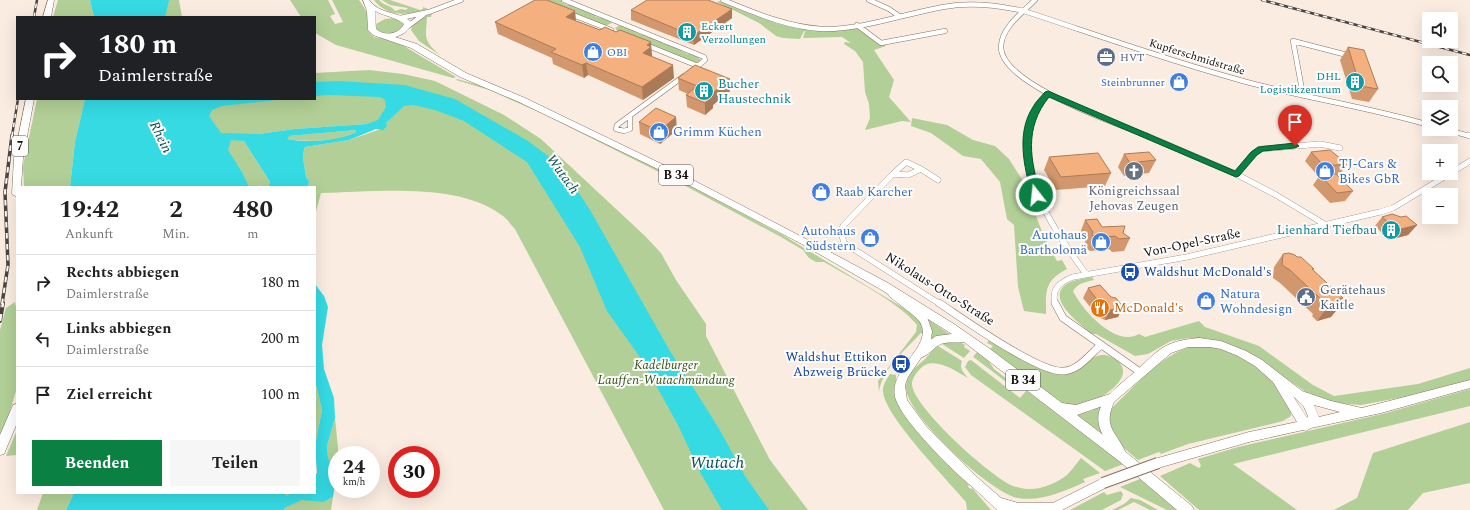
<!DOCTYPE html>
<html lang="de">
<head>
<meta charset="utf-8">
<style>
  :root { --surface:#fff; --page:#f6f6f6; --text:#222; --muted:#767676; --line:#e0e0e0; --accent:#0b8043 }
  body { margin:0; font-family:Spectral,serif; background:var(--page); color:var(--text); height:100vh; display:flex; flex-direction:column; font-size:15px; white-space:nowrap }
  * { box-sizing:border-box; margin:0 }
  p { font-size:13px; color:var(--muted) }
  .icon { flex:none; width:22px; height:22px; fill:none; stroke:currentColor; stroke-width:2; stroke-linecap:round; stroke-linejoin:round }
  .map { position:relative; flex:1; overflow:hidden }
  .drawer { position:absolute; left:16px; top:186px; width:300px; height:308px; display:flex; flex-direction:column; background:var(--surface); border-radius:0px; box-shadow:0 4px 16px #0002 }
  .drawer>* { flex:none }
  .banner { position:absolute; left:16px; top:16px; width:300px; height:84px; border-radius:0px; box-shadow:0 4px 16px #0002; background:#202124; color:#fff; overflow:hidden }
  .controls { position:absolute; left:1422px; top:12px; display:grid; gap:8px }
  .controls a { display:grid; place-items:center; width:36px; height:36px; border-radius:0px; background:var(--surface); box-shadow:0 4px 16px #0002; font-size:20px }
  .speed { position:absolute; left:328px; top:446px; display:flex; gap:8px; font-size:20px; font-weight:700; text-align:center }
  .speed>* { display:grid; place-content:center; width:52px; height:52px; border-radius:50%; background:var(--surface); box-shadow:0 4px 16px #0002; line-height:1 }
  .speed small { font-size:10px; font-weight:400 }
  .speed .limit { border:6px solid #d22; background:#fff; color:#111 }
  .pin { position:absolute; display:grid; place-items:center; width:34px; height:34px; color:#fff; margin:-41px -17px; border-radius:50% 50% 50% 0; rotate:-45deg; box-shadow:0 0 4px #0007 }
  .pin .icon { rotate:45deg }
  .me { position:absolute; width:44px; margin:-22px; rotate:344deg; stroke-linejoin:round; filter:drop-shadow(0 0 3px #0008) }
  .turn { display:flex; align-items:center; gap:14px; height:84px; padding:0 16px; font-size:18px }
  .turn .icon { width:52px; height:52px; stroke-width:2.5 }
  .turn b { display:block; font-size:28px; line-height:34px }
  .eta { display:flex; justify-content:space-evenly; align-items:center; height:68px; text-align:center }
  .eta b { font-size:24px; font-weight:700; line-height:28px }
  .primary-button { display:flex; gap:8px; margin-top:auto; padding:8px 16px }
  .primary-button a { flex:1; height:46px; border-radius:0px; background:var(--accent); color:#fff; font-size:16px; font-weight:700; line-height:46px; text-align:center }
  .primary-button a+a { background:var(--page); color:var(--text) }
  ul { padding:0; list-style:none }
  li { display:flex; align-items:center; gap:12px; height:56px; padding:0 16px; border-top:1px solid var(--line) }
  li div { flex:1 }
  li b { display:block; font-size:15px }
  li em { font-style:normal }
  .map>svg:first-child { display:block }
</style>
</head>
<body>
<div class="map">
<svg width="1470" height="510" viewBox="0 0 1470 510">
  <rect width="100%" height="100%" fill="#fbece1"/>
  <path fill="#b1cf96" d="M58 0H90L94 17H53Z
    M141 0H179L182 17H133Z
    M290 0H328L335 14 330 16 335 24 343 22 332 0H359C367 12 370 14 367 29L374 37 387 39 402 45 456 77 453 78 336 45 315 33V17H301Z
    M374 0H379C384 6 391 5 395 11L401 9 406 10 408 8 390 5 382 0H390L420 10 423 9V7L428 9C409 15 388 18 374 0Z
    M545 0H563L564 1 561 2 567 5 571 4 598 15 594 16 601 18H605L612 23 605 26 599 24Z
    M719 1C748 13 775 26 807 29 819 31 832 31 844 30 847 30 849 28 853 28 865 29 872 44 885 45L886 46 874 50 894 80 889 97 911 122 902 121 865 130 870 118 869 104 865 92 863 62 855 51 844 44 845 42 851 43 842 37 803 38 805 31H804L800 39 783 38 776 36 759 23 717 2Z
    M432 13 431 17H427C426 37 422 40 441 56L419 41 411 30C413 20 423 17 432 13Z
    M395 18 403 23V27C396 36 384 34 376 29V24L385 19Z
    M620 25 639 31 635 32 642 35 647 34 666 42 662 43C669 46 677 46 684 49L681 51 688 54 693 53 701 60 699 62 695 63 618 32 615 28Z
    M369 70 403 74 435 81 504 115 541 139 645 236 661 253 676 280 706 324V336L770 460 808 510H664L515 229C510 224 506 217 500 214 457 182 373 192 321 193L315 215V187H308L309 181 306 177C305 168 301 155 305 147L349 140 381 129 389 120 367 124 295 129 258 134H236L244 141 270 182 268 187H176L141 99H315V73Z
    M457 79 490 88 664 172 781 234 915 315 922 323 924 334 921 333C906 349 882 369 879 392L878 381 916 332 917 325C899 302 851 278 824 262H816L809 258 803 250 781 237 663 174 543 114 489 90 456 80Z
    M37 99H85L75 142 70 187H24L23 166Z
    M912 118 947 125 973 140 995 146 1009 159 1023 181 1044 237 1057 261 1062 260 1067 269C1044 281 1046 291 1046 314L1024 311 1018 287 1014 225 1007 219 1000 182 981 159 963 156 931 133 911 126Z
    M356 130V132C336 142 308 142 286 139L288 136Z
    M1092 277 1094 280C1085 282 1078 283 1073 291 1082 310 1116 348 1139 334L1145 337 1199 321 1205 327 1259 346 1313 385 1334 396 1418 384 1470 368V380L1404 397 1361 405 1336 403 1306 392 1245 351 1226 343 1205 338H1189L1171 341 1148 354 1135 356 1096 334H1092C1079 323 1039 294 1073 281 1079 279 1086 278 1092 277Z
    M15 302 17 312V388L3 434 0 439V330L6 308Z
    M926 318 951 335 935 340 931 338 930 326Z
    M989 340C1010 352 1041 375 1066 375 1083 374 1091 348 1111 357 1140 371 1110 393 1094 401 1089 404 1079 405 1073 406 1069 406 1065 404 1062 403L990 349 993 346 987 343Z
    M946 342H960L965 345 964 347 970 351 964 358 942 344Z
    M938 346 962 361C959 368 963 372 968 378 954 370 932 354 919 370 916 373 912 380 912 383 910 405 992 478 1013 486 1017 487 1023 489 1027 489 1041 490 1057 483 1067 475 1072 470 1076 464 1081 458L1100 473 1083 479 1085 482C1064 491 1042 502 1018 498 992 494 904 414 906 386 908 372 915 368 924 360 928 356 931 352 934 348Z
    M1193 346C1229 345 1262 364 1282 394 1287 402 1292 407 1291 416L1283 421 1188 444 1161 454 1159 452 1138 460 1117 442 1111 434 1108 413 1112 408C1136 385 1160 355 1193 346Z
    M977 352 988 360 994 369 1016 386 1013 387 976 359 973 357Z
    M971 360 1020 398 1026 391 1029 392 1043 403 1046 402 1124 464 1105 471 971 375 965 367 968 361Z
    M890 374 896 375V385L911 422 969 485 968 487 971 489 972 488 991 510H967L966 502C948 480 884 416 883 391 883 384 886 380 890 374Z
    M315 381 322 410 315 445Z
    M1470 389V406L1233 464 1297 510H1199L1160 476 1190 463 1199 468 1201 466 1198 459 1238 447 1386 413Z
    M1102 405 1098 419 1106 437 1076 414 1091 411Z
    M335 418 338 448 337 473 328 458 327 446Z
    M1470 422V483L1423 493 1408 510H1334L1357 498 1373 453Z
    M17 430V455L6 456Z
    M1140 479 1177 510H1167L1120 487Z
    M1121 491 1123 494 1121 500 1102 510H1070L1104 492 1107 495Z
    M43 493H74L66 510H37Z
    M195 493H313L324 502 333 497 331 510H193Z
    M1131 498 1140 500 1158 510H1150L1134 502 1118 510H1112L1124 504Z"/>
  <path fill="#35dae3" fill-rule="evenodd" d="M90 0H169L165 17H94Z
    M339 81 404 85 455 99 528 141 548 156 571 181 590 210 670 351 718 427 745 476 769 510H722L700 472 678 425 642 360 607 311 580 247 527 162 464 121 435 110 413 105 404 106 386 123 387 126 383 130 376 129 349 140 305 147C301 155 305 168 306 177L309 181 308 187H268L270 182 244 141 231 140 228 150 243 174 249 187H70L75 142 85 99H286L222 106 212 110 209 116 221 133 258 134 295 129 367 124 378 120 386 107 385 100 380 97 329 95 315 96V82ZM356 130V132C338 141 306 143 287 139L289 136Z
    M315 284 324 296 328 307 322 345 324 369 334 398 335 418 327 446 328 458 337 473 333 497 324 502 302 500 284 508V510H66L74 493H286V496L292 493H315V474L317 473 315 445 322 410 315 381Z"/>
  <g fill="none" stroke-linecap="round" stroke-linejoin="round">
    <defs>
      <path id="minor-far2" d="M564 0 704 57 705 60 692 71
        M723 0C755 13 787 27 822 29 868 30 912 10 957 5 980 3 1002 6 1024 11 1097 35 1169 61 1243 81 1305 98 1368 107 1429 125
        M869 0 889 9 899 16
        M1035 0C1023 12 1002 27 1001 46 999 84 1118 124 1148 136
        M568 13 611 30
        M400 18 429 12 461 0
        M857 25 881 43 945 31
        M408 26 423 15
        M646 45 698 66
        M1303 95 1293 41 1351 56
        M630 117V129L624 131 616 129 617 125 684 76
        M1444 129 1470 136
        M1028 136 1034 112 1048 94"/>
      <path id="minor-far1" d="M1028 135C1025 190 1056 232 1086 274
        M1145 135 1236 174 1276 195 1326 225
        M1468 135 1470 136
        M906 162 921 169 908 175 893 174Z
        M921 169 938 180
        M1451 173 1470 161
        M893 174 843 226 841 232 844 243 940 304
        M1236 174 1254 153 1261 149 1320 144 1340 148
        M1055 304C1051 289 1060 282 1073 277L1187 257 1380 212 1393 208 1451 173"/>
      <path id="minor" d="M939 303C962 318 1040 374 1064 371 1079 370 1090 354 1101 345
        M1055 303 1063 318 1140 372"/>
      <path id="secondary" d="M893 290 896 291 927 317 932 331 931 340 925 352 908 377 905 385 907 400 926 426 977 477 1001 498 1018 503H1053L1103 478 1107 479 1109 483 1107 487 1062 510H997C988 501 979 493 970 485 950 468 931 448 914 428 907 419 900 410 896 400 885 370 935 347 920 322 916 316 896 302 890 297L888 294 890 291Z
        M1199 338 1221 341 1246 351 1262 360 1302 391 1331 401 1362 408 1470 380V388L1381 413 1311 428 1306 431 1303 430 1249 442 1158 468 1154 467 1152 463 1154 459 1158 458 1249 432 1297 422 1273 382 1255 366 1238 356 1221 349 1210 347H1188L1171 353 1114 402C1103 427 1115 430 1125 451L1123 454 1119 456C1113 454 1109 446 1106 440 1084 408 1114 390 1136 371 1145 363 1154 353 1164 347 1174 341 1187 339 1199 338ZM1293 396 1304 407 1308 416 1307 418ZM1314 405 1340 412 1319 417Z"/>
      <path id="primary" d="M48 0H54L51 17H43Z
        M363 0H369C379 15 401 11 412 23 408 31 403 35 395 37L417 44 466 73 525 98 670 168 806 239 888 283 954 324 990 349 1062 403 1076 405 1110 394 1114 396 1116 399 1114 402 1077 415 1127 453 1192 506 1194 510H1177L1119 461 964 342C957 343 950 342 944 343 933 345 927 361 915 357L913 354 915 351 936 336 952 334 880 289 800 243 664 172 519 102 460 77 411 48 373 35 368 30 367 11ZM375 11C384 16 396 17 404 24 399 34 385 37 376 29Z
        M26 99H34L23 158 21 187H17V197L12 194 14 158Z
        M17 404V423L4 454 0 455V435L13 405Z"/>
    </defs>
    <use href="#minor-far2" stroke="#887262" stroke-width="5.5"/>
    <use href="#minor-far1" stroke="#887262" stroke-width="6"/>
    <use href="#minor" stroke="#887262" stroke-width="8"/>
    <use href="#secondary" stroke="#887262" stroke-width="1"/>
    <use href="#primary" stroke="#887262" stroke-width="1"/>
    <use href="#minor-far2" stroke="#fff" stroke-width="4.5"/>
    <use href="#minor-far1" stroke="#fff" stroke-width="5.5"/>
    <use href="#minor" stroke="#fff" stroke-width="7"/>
    <use href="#secondary" fill="#fff" fill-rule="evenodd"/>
    <use href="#primary" fill="#fff" fill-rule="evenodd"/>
    <defs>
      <path id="rail-far2" d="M1262 0 1470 55
        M34 17 37 0
        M12 136 18 99"/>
      <path id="rail-far1" d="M2 304 8 265 5 192 12 135"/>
      <path id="rail" d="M0 321 3 303"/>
    </defs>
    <use href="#rail-far2" stroke="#4e443d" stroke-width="2.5"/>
    <use href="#rail-far1" stroke="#4e443d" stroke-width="3.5"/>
    <use href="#rail" stroke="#4e443d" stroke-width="4"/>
    <use href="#rail-far2" stroke="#fcfcfc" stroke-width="1.5" stroke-dasharray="4.5" stroke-linecap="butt"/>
    <use href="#rail-far1" stroke="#fcfcfc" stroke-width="2" stroke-dasharray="5.5" stroke-linecap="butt"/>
    <use href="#rail" stroke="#fcfcfc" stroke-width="2.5" stroke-dasharray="7" stroke-linecap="butt"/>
    <defs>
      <path id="secondary-bridge" d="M1103 483 1158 463"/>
    </defs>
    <use href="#secondary-bridge" stroke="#887262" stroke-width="12" stroke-linecap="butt"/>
    <use href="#secondary-bridge" stroke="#fff" stroke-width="10"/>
  </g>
  <path fill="#d2976c" d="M631 10 732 18 694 45 631 20Z
    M575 11 576 21 652 55V57L674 78 643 100 588 75 584 78 553 64 552 58 498 34 495 22Z
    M1348 47 1378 89 1369 102 1352 99 1340 60Z
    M678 78 730 91 713 105V108L705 115 687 107 686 95 688 94 679 90Z
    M639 122 677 130 660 144 640 134Z
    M1311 152 1347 164 1340 174 1336 175 1353 191 1345 201 1330 203 1313 185 1320 175 1318 176 1305 161Z
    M1124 154 1156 160 1149 173 1124 176 1118 167Z
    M1049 157 1111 173 1105 186 1056 190 1044 170Z
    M1382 217 1417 225 1408 235 1389 240 1375 226Z
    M1085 220 1102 227 1123 233 1130 238 1124 251 1112 252 1109 249 1090 251 1086 248 1087 245 1080 233Z
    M1283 254 1297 257 1313 270 1340 302 1331 317 1317 321 1312 316 1313 314 1280 283 1273 278 1274 267Z
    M1088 288 1118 317 1105 320 1098 317 1083 298Z"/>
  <path fill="#ab7b58" d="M732 9V18L694 45 693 36Z
    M575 11 576 24 566 17Z
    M651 42 652 55V59L643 53 647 45Z
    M586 63 588 75 584 78 582 65Z
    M673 65 674 78 643 100 642 87Z
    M730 79V91L713 105V108L705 115V103L710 95Z
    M676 117 677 130 660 144 659 131Z
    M1417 225 1408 235 1389 240 1397 230Z
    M1343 298 1337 305 1342 304 1331 317 1317 321 1327 308 1337 299Z
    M1123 307 1118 317 1105 320 1110 310Z"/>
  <path fill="#f4b07e" stroke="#ab7b58" d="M535 0H547L575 11 566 17 600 30 605 27 616 32 620 30 651 42 647 45 651 47 643 53 673 65 642 87 586 63 582 65 551 52 556 49 495 22Z
    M647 0H708L732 9 693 36 631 10Z
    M1348 47 1364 50 1378 89 1360 86Z
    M695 65 730 79 710 95 713 96 705 103 686 95 697 86 678 78Z
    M656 108 676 117 659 131 639 122Z
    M1330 150 1347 164 1324 166 1311 152Z
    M1149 152 1156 160 1130 163 1124 154Z
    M1098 153 1111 173 1061 177 1049 157Z
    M1336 174 1353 191 1337 193 1320 175Z
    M1392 214 1401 217 1406 216 1417 225 1397 230 1382 217Z
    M1097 219 1102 227 1125 226 1123 233 1130 238 1119 239 1115 236 1096 238 1092 235 1093 232 1085 220Z
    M1289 253 1295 255 1297 257H1301L1314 269H1312L1343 298 1337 299 1342 304 1327 308 1322 303 1324 302 1290 270 1282 265 1283 254Z
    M1100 285 1111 297 1116 298 1123 307 1110 310 1103 307 1088 288Z"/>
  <path fill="#0b8043" stroke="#07532c" d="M1048 91 1235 171 1251 152 1258 147 1295 143 1299 146 1295 148 1263 151 1257 155 1239 176 1236 177 1049 97C1024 128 1030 160 1041 195L1036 198 1032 195C1024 167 1016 133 1033 107 1036 101 1041 97 1045 92Z"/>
  <defs>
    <symbol id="building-disc" viewBox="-11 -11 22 22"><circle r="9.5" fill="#0f9aa8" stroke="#fcfcfc"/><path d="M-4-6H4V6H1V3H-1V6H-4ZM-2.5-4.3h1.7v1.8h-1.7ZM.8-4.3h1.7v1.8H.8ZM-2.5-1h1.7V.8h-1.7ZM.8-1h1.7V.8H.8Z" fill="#fff"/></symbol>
    <symbol id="shop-disc" viewBox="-11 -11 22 22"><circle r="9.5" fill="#3f7fe0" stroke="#fcfcfc"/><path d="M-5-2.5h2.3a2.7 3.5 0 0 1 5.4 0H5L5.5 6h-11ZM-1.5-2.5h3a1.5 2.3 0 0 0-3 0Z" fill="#fff"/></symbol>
    <symbol id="office-disc" viewBox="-11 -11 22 22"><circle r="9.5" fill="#5c6f8a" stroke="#fcfcfc"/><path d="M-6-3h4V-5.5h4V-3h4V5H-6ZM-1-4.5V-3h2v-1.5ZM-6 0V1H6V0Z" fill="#fff"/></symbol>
    <symbol id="church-disc" viewBox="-11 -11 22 22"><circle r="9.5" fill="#6b7280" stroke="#fcfcfc"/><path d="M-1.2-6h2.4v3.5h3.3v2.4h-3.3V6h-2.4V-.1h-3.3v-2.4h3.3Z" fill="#fff"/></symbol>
    <symbol id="bus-disc" viewBox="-11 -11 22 22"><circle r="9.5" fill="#1a4fb4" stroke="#fcfcfc"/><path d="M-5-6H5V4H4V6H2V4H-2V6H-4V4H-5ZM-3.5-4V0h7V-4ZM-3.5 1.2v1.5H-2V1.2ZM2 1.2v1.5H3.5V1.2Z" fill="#fff"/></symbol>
    <symbol id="civic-disc" viewBox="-11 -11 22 22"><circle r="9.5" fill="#5c6f8a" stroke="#fcfcfc"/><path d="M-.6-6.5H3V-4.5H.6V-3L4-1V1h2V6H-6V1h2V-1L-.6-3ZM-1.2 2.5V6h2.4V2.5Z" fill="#fff"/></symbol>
    <symbol id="restaurant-disc" viewBox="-11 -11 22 22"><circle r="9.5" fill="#e8710a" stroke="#fcfcfc"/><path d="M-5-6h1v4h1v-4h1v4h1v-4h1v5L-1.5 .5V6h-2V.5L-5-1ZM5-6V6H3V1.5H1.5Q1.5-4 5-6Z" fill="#fff"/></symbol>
  </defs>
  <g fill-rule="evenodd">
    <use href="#building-disc" x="676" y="21" width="22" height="22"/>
    <use href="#shop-disc" x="582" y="41" width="22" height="22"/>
    <use href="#office-disc" x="1095" y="46" width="22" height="22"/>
    <use href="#shop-disc" x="1168" y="71" width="22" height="22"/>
    <use href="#building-disc" x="1344" y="71" width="22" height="22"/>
    <use href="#building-disc" x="693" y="80" width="22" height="22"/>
    <use href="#shop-disc" x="648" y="121" width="22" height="22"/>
    <use href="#church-disc" x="1123" y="160" width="22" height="22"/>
    <use href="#shop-disc" x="1314" y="160" width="22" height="22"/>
    <use href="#shop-disc" x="810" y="181" width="22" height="22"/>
    <use href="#building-disc" x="1380" y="219" width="22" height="22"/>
    <use href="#shop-disc" x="859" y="227" width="22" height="22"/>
    <use href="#shop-disc" x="1090" y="231" width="22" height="22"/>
    <use href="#bus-disc" x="1119" y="261" width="22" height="22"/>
    <use href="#civic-disc" x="1295" y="286" width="22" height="22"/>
    <use href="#shop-disc" x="1195" y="290" width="22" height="22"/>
    <use href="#restaurant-disc" x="1089" y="297" width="22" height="22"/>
    <use href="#bus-disc" x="890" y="353" width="22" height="22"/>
  </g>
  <g text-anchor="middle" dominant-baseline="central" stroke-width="4" stroke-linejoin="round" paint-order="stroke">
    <g font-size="11" fill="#0d838f" stroke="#fcfcfc" text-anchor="start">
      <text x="701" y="26">Eckert<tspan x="701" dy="13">Verzollungen</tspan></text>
      <text x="1341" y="76" text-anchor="end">DHL<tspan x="1341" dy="13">Logistikzentrum</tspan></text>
    </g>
    <g font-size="11" fill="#366cbe" stroke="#fcfcfc" text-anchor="start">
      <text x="607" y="52">OBI</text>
      <text x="1165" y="82" text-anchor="end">Steinbrunner</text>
    </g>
    <g font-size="11" fill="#4e5e75" stroke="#fcfcfc" text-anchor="start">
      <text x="1120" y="57">HVT</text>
    </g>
    <g font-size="11" fill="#130b06" stroke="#fcfcfc">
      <text transform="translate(1197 57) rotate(17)">Kupferschmidstraße</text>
    </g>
    <g fill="#fcfcfc" stroke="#595350" stroke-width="1">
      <rect x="12" y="136" width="16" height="20" rx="3"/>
      <rect x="659" y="165" width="34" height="20" rx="3"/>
      <rect x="1006" y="370" width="34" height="20" rx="3"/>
    </g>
    <g font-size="12" font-weight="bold" fill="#130b06">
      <text x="20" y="146">7</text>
      <text x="676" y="175">B 34</text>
      <text x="1023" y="380">B 34</text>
    </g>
    <g font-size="13" fill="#0d838f" stroke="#fcfcfc" text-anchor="start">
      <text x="718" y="84">Bucher<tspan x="718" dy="15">Haustechnik</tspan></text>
      <text x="1377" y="230" text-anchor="end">Lienhard Tiefbau</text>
    </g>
    <g font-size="13" fill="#366cbe" stroke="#fcfcfc" text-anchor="start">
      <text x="673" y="132">Grimm Küchen</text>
      <text x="1339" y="164">TJ-Cars &amp;<tspan x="1339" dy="15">Bikes GbR</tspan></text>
      <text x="835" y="192">Raab Karcher</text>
      <text x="856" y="231" text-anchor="end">Autohaus<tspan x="856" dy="15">Südstern</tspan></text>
      <text x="1087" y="235" text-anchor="end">Autohaus<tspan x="1087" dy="15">Bartholomä</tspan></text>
      <text x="1220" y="294">Natura<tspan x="1220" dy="15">Wohndesign</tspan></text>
    </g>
    <g font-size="13" fill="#5b616d" stroke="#fcfcfc">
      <text x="1134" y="191">Königreichssaal<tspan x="1134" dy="15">Jehovas Zeugen</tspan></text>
    </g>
    <g font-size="13" fill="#130b06" stroke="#fcfcfc">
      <text transform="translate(1192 243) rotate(-12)">Von-Opel-Straße</text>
      <text transform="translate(940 289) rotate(32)">Nikolaus-Otto-Straße</text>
    </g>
    <g font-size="13" fill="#164399" stroke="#fcfcfc" text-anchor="start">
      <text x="1144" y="272">Waldshut McDonald's</text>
      <text x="887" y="357" text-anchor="end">Waldshut Ettikon<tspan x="887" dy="15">Abzweig Brücke</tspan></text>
    </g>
    <g font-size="13" fill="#4e5e75" stroke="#fcfcfc" text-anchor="start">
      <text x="1320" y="290">Gerätehaus<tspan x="1320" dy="15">Kaitle</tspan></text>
    </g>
    <g font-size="13" fill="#c56008" stroke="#fcfcfc" text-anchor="start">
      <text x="1114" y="308">McDonald's</text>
    </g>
    <g font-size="13" font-style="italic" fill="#385416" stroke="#fcfcfc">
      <text x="666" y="365">Kadelburger<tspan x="666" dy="15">Lauffen-Wutachmündung</tspan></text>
    </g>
    <g font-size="14" font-style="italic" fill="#0b5154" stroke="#fcfcfc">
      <text transform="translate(161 137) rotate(64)">Rhein</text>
      <text transform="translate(563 174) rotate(54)">Wutach</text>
    </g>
    <g font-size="17" font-style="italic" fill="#0b5154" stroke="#fcfcfc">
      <text x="717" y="463">Wutach</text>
    </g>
  </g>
</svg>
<div class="controls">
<a><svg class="icon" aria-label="sound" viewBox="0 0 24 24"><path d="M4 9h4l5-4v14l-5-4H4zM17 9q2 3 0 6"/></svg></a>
<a><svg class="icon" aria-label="search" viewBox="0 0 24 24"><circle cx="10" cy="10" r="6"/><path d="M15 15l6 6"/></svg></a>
<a><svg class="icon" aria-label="layers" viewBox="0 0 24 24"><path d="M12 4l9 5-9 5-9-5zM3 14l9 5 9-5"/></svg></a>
<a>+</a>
<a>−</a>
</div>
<div class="speed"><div>24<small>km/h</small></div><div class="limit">30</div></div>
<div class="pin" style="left:1295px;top:146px;background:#d93025"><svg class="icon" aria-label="arrive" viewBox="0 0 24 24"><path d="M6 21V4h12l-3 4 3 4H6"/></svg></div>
<svg class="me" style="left:1036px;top:195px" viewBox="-20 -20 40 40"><circle r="17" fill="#0b8043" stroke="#fff" stroke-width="3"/><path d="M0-11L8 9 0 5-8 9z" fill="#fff"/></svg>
<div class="banner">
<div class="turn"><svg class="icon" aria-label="right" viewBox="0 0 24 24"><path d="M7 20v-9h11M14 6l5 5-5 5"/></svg><div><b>180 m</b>Daimlerstraße</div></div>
</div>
<section class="drawer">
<div class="eta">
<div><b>19:42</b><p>Ankunft</p></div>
<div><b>2</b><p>Min.</p></div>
<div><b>480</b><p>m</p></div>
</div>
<ul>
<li><svg class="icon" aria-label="right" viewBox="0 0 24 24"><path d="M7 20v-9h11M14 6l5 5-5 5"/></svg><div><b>Rechts abbiegen</b><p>Daimlerstraße</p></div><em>180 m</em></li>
<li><svg class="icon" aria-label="left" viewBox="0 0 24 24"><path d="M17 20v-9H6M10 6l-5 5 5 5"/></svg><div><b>Links abbiegen</b><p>Daimlerstraße</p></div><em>200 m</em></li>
<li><svg class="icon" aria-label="arrive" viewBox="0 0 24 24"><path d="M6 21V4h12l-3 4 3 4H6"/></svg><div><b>Ziel erreicht</b></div><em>100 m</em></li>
</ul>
<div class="primary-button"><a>Beenden</a><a>Teilen</a></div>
</section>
</div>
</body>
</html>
